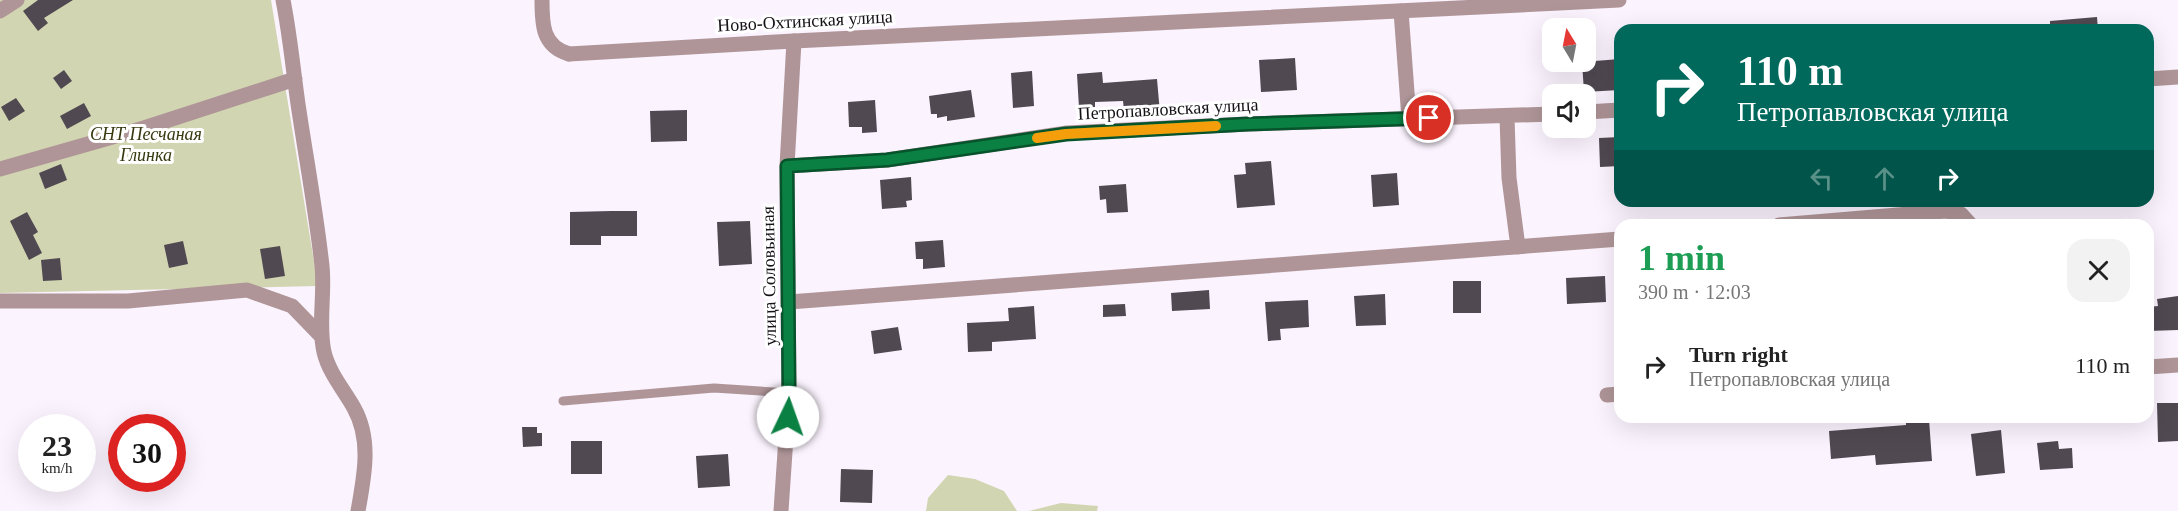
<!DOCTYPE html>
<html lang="en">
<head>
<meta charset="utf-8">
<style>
  :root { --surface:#fff; --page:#f2f2f2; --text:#222; --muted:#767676 }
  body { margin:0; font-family:"Times New Roman",serif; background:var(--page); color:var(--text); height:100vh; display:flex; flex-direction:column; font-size:22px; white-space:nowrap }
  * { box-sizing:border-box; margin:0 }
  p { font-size:20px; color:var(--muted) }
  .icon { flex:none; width:33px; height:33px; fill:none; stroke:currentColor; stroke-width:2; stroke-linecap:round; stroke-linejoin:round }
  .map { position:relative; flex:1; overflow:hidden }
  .drawer { position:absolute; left:1614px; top:219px; width:540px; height:204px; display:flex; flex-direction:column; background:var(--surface); border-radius:18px; box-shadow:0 6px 24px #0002 }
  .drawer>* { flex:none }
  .banner { position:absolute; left:1614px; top:24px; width:540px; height:183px; border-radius:18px; box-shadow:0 6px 24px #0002; background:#00695c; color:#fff; overflow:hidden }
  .needle { width:39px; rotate:350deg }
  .fabs { position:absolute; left:1542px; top:18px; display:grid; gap:12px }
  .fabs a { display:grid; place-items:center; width:54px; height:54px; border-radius:12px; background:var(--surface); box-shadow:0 6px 24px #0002; font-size:30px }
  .speed { position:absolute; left:18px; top:414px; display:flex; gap:12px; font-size:30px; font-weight:700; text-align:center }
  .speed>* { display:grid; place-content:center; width:78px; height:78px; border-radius:50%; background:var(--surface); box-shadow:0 6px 24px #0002; line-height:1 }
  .speed small { font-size:15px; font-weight:400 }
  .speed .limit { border:9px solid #d22; background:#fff; color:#111 }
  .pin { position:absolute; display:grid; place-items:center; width:51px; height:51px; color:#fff; margin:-26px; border:3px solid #fff; border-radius:50%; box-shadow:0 2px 6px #0007 }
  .me { position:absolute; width:66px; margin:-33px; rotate:3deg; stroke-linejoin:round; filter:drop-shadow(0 0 4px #0008) }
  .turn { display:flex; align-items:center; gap:21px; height:126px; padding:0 24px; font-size:27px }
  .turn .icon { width:78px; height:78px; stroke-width:2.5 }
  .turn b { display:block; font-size:42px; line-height:51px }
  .lanes { display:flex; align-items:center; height:57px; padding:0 24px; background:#0003; justify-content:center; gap:30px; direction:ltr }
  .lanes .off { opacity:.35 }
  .round { display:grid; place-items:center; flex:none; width:63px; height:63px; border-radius:18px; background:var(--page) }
  .headline { display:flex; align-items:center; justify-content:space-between; height:102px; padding:0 24px }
  h1 { font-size:36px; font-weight:800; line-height:45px; color:#1e9e55 }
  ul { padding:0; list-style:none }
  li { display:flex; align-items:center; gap:18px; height:90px; padding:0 24px }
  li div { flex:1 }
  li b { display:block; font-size:22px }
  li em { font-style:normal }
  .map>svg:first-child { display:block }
</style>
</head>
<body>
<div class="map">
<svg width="2178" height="511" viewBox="0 0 2178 511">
  <rect width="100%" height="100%" fill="#fbf3fe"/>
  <path fill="#d2d5b1" d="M0 0H271L318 286 0 293Z
    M948 475 975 479 1004 491 1017 511H926L928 498Z
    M1061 503 1098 506 1097 511H1029Z"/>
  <path fill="#504952" d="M38 0H73L44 18 48 23 38 31 23 11Z
    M2097 17 2098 30H2050V21Z
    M1295 58 1297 90 1261 92 1259 60Z
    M1620 59V90L1584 92 1582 62Z
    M64 70 72 81 61 89 53 78Z
    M1032 71 1034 106 1013 108 1011 73Z
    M1102 72 1103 83 1157 79 1160 113 1132 115V109L1124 110 1123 101 1095 102V107L1079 108 1077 74Z
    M971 90 975 117 947 121V116L937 118V114H931L929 96Z
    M16 98 25 111 9 121 1 107Z
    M875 100 877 132 862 133V127H849L848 102Z
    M84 103 91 116 67 129 60 116Z
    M687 110V141L651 142 650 111Z
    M1620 137V166L1600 167 1599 138Z
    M1271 161 1275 205 1237 208 1234 175 1246 174 1245 163Z
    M61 164 67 180 45 189 39 173Z
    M1397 173 1399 205 1373 207 1371 175Z
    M911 177 912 200 906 201 907 207 882 209 880 180Z
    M1126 184 1128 212 1107 213 1106 199 1100 200 1099 186Z
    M611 211H637V236H601V245H570V212Z
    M27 212 38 232 33 235 42 253 29 260 10 221Z
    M750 221 752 264 719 266 717 222Z
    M943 240 945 267 923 269V259H916L915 242Z
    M183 241 188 264 169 268 164 245Z
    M280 246 285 276 265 279 260 249Z
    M60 258 62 280 43 281 41 260Z
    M1605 276 1606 302 1567 304 1566 278Z
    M1453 281H1481V313H1453Z
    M1209 290 1210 309 1172 311 1171 293Z
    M1385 294 1386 325 1356 326 1354 296Z
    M2178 296V330L2148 331V307L2158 306 2157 299Z
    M1308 300 1309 327 1280 329 1281 340 1268 341 1265 302Z
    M1125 304 1126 316 1103 317V305Z
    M1034 306 1036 339 992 342V351L968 352 967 323 1009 321 1008 308Z
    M898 327 902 350 874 354 871 331Z
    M2157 403H2178V441L2158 442Z
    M1929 419 1932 461 1876 465 1875 455 1831 459 1829 431 1906 425V421Z
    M522 427H537V433H542V446L523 447Z
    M2001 430 2005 473 1976 476 1971 434Z
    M571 441H602V474H571Z
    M2058 441 2059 449 2072 448 2073 468 2040 470 2037 443Z
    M728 454 730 486 698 488 696 456Z
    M841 469 873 470 872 503 840 502Z"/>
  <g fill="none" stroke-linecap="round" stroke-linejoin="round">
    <path stroke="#af9598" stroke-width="9" d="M563 401 714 388 789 393"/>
    <path stroke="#af9598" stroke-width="15" d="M283 0C290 35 293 69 298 104 306 158 316 211 322 266 325 294 318 325 324 352 329 373 344 390 354 408 372 440 364 477 358 511
      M542 0C542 24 542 46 569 54
      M0 11 17 0
      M1401 11 1409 119
      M2148 79 2178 77
      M1586 112 1620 110
      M1507 117 1509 178 1518 247
      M787 166 887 160 1067 133 1248 124 1552 114
      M0 169 144 128 295 79
      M1779 225 1945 211 1961 214 1971 225
      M0 301H128L247 290 292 306 322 337
      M789 302 1620 239
      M2148 367 2178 365
      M1607 395 1620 394
      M781 511 789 393 787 166 794 41"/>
    <path stroke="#af9598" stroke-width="15" d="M569 54 794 41 1619 0"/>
  </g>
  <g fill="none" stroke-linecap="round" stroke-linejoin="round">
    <defs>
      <path id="route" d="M788 417 789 393 787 166 887 160 1066 134 1248 124 1429 118"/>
    </defs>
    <use href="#route" stroke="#07532c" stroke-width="15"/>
    <use href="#route" stroke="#0b8043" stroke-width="10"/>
    <path stroke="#f59e0b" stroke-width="10" d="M1037 138 1066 134 1216 126"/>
  </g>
  <g text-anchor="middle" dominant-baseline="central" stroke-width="6" stroke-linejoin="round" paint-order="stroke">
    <g font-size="18" fill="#151216" stroke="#fff">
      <text transform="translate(805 21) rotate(-3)">Ново-Охтинская улица</text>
      <text transform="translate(1168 109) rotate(-3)">Петропавловская улица</text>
      <text transform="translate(769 276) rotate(-91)">улица Соловьиная</text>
    </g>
    <g font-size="18" font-style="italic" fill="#383910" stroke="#fff">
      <text x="146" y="134">СНТ Песчаная<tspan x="146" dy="21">Глинка</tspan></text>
    </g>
  </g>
</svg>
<div class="fabs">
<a><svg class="needle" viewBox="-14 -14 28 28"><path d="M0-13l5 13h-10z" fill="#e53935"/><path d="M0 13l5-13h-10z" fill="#767676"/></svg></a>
<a><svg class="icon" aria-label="sound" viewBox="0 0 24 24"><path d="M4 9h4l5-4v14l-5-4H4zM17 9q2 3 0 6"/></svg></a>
</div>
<div class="speed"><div>23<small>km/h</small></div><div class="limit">30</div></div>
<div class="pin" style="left:1429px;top:118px;background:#d93025"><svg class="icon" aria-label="arrive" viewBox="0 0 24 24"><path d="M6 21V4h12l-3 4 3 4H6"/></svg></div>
<svg class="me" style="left:788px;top:417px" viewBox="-20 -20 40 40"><circle r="19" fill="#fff"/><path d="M0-13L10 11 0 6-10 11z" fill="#0b8043"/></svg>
<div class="banner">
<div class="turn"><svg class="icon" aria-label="right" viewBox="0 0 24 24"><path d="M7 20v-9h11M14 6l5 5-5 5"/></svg><div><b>110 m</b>Петропавловская улица</div></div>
<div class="lanes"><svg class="icon off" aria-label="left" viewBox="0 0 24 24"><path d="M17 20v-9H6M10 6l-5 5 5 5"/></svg><svg class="icon off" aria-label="ahead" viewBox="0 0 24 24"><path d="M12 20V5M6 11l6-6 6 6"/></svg><svg class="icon" aria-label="right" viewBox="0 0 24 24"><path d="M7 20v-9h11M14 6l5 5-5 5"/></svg></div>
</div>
<section class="drawer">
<div class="headline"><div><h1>1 min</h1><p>390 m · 12:03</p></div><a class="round"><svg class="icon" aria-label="close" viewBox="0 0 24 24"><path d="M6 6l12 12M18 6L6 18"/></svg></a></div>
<ul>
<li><svg class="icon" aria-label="right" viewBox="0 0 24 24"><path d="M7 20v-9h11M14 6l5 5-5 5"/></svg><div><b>Turn right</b><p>Петропавловская улица</p></div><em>110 m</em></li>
</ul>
</section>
</div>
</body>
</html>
